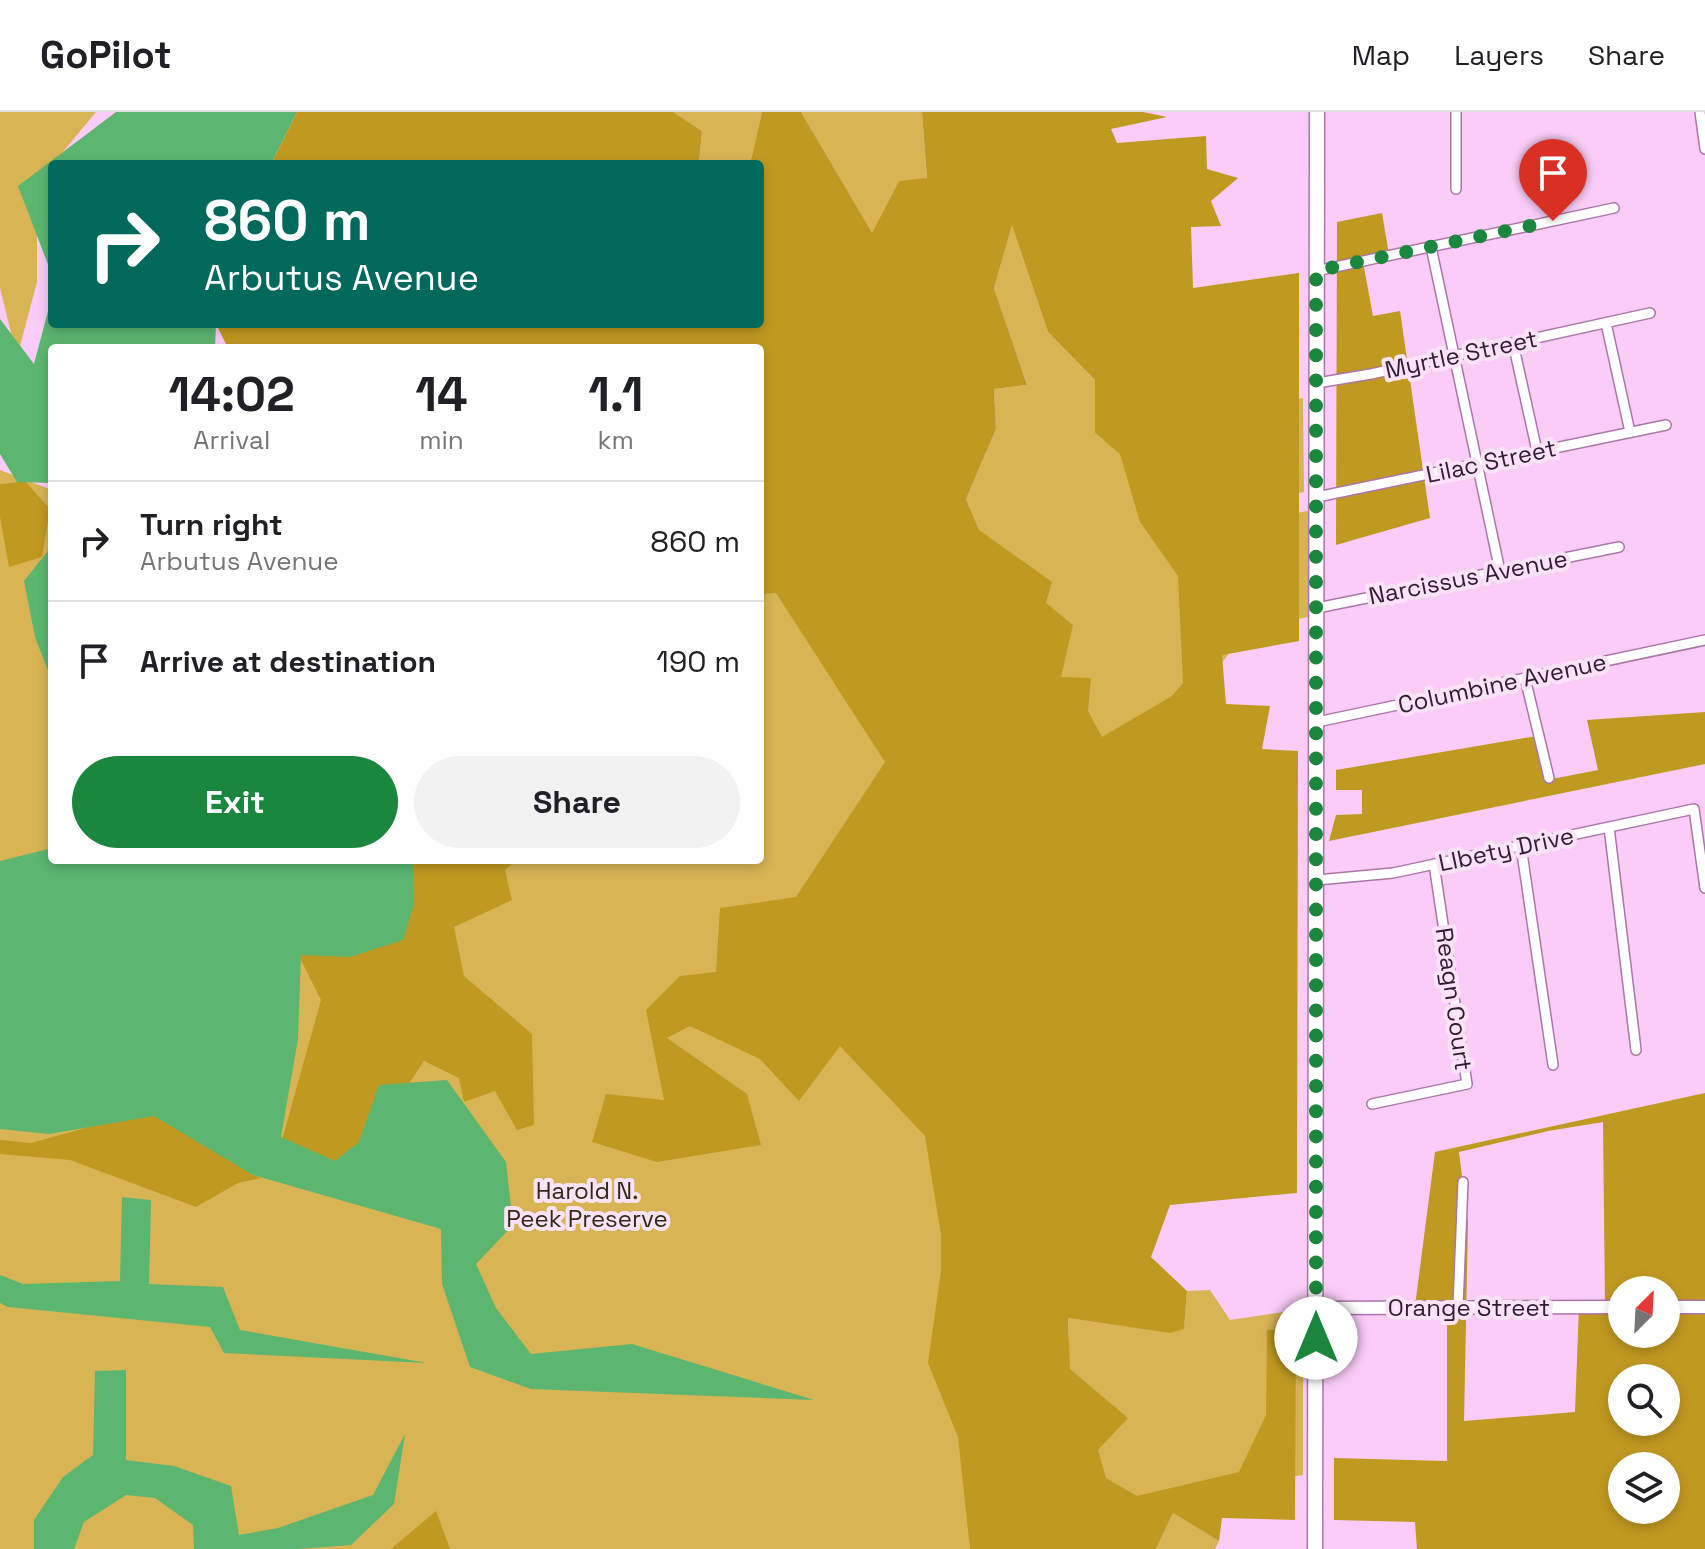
<!DOCTYPE html>
<html lang="en">
<head>
<meta charset="utf-8">
<style>
  :root { --surface:#fff; --page:#f2f2f2; --text:#202124; --muted:#757577; --line:#e0e0e0; --accent:#1b863d }
  body { margin:0; font-family:"Space Grotesk",sans-serif; background:var(--page); color:var(--text); height:100vh; display:flex; flex-direction:column; font-size:30px; white-space:nowrap }
  * { box-sizing:border-box; margin:0 }
  p { font-size:26px; color:var(--muted) }
  .icon { flex:none; width:44px; height:44px; fill:none; stroke:currentColor; stroke-width:2; stroke-linecap:round; stroke-linejoin:round }
  .map { position:relative; flex:1; overflow:hidden }
  .drawer { position:absolute; left:48px; top:232px; width:716px; height:520px; display:flex; flex-direction:column; background:var(--surface); border-radius:8px; box-shadow:0 4px 12px #0003 }
  .drawer>* { flex:none }
  .top-card { position:absolute; left:48px; top:48px; width:716px; height:168px; border-radius:8px; box-shadow:0 4px 12px #0003; background:#00695c; color:#fff; overflow:hidden }
  .needle { width:52px; rotate:24deg }
  .tools { position:absolute; left:1608px; top:1164px; display:grid; gap:16px }
  .tools a { display:grid; place-items:center; width:72px; height:72px; border-radius:50%; background:var(--surface); box-shadow:0 4px 12px #0003; font-size:40px }
  .pin { position:absolute; display:grid; place-items:center; width:68px; height:68px; color:#fff; margin:-82px -34px; border-radius:50% 50% 50% 0; rotate:-45deg; box-shadow:0 0 8px #0007 }
  .pin .icon { rotate:45deg }
  .me { position:absolute; width:88px; margin:-44px; rotate:0deg; stroke-linejoin:round; filter:drop-shadow(0 0 6px #0008) }
  .turn { display:flex; align-items:center; gap:28px; height:168px; padding:0 24px; font-size:36px }
  .turn .icon { width:104px; height:104px; stroke-width:2.5 }
  .turn b { display:block; font-size:56px; line-height:68px }
  .eta { display:flex; justify-content:space-evenly; align-items:center; height:136px; text-align:center }
  .eta b { font-size:48px; font-weight:700; line-height:56px }
  .primary-button { display:flex; gap:16px; margin-top:auto; padding:16px 24px }
  .primary-button a { flex:1; height:92px; border-radius:48px; background:var(--accent); color:#fff; font-size:32px; font-weight:700; line-height:92px; text-align:center }
  .primary-button a+a { background:var(--page); color:var(--text) }
  ul { padding:0; list-style:none }
  li { display:flex; align-items:center; gap:24px; height:120px; padding:0 24px; border-top:2px solid var(--line) }
  li div { flex:1 }
  li b { display:block; font-size:30px }
  li em { font-style:normal }
  header { display:flex; align-items:center; gap:48px; box-sizing:border-box; height:112px; padding:0 40px; background:var(--surface); border-bottom:2px solid var(--line) }
  header strong { font-size:38px }
  nav { display:flex; gap:44px; margin-inline-start:auto; font-size:28px }
  .map>svg:first-child { display:block }
</style>
</head>
<body>
<header>
<strong>GoPilot</strong>
<nav><a>Map</a><a>Layers</a><a>Share</a></nav>
</header>
<div class="map">
<svg width="1705" height="1437" viewBox="0 0 1705 1437">
  <rect width="100%" height="100%" fill="#faccf7"/>
  <path fill="#d8b455" d="M0 0H96L37 71V170L17 245 0 176Z
    M673 0H762L750 52H699L702 19Z
    M801 0H922L927 67 899 69 872 122Z
    M1012 112 1048 220 1095 268V321L1104 329 1303 286 1304 380 1143 415 1286 403 1318 397 1317 503 1247 518 1190 592 947 1142 1069 1233 1068 1206 1159 1219 1184 1215 1187 1179 1210 1178 1230 1208 1303 1197V1363L968 1411 970 1437H0V1003L362 748H760V446L991 447 966 387 996 317 994 277 1027 273 994 176Z
    M0 358 52 378V744L0 766V405L2 406 25 369 0 372Z
    M1173 1401 1219 1429 1215 1437H1156Z"/>
  <path fill="#c09921" fill-rule="evenodd" d="M297 0H673L702 19 699 52H271Z
    M762 0H801L872 121 899 69 927 66 922 0H1143L1167 5 1111 17 1117 31 1206 24 1207 57 1238 66 1211 89 1221 114 1191 115 1193 176 1299 161V529L1222 543 1226 592 1270 594 1262 637 1298 639 1297 1081 1170 1093 1151 1145 1187 1179 1184 1217 1170 1221 1068 1206 1070 1257 1128 1306 1098 1338 1106 1366 1137 1384 1239 1360 1266 1303 1267 1218 1296 1215 1295 1408 1222 1406 1219 1429 1173 1401 1156 1437H970L958 1325 928 1251 941 1159V1123L925 1024 840 934 799 989 760 947 690 914 667 926 747 982 761 1033 657 1050 592 1030 606 982 664 988 646 898 680 864 716 860 720 796 796 785 885 650 776 481 760 482V236H228L218 216 219 212H760V52H750ZM1012 113 1048 220 1095 268V321L1120 342 1140 410 1178 464 1183 571 1172 584 1102 625 1088 599 1091 566 1061 565 1073 513 1046 491 1052 470 979 418 966 387 996 317 994 277 1027 273 994 176Z
    M1382 101 1389 143 1363 150 1373 204 1400 199 1430 406 1336 433 1337 110Z
    M25 369 50 397 42 445 9 455 0 405V372Z
    M1705 600V652L1329 729 1336 703 1362 702V678H1336V658L1537 624 1547 668 1598 658 1587 608Z
    M385 748H516L505 758 512 788 454 815 464 864 532 922 534 1013 517 1018 495 979 464 990 459 966 424 949 358 1047 413 1081 277 1046 321 888 293 832Z
    M1705 981V1437H1417L1415 1410 1334 1408V1346L1447 1349V1195L1415 1194 1435 1040ZM1603 1010 1605 1194H1579L1575 1300 1464 1309 1468 1111 1459 1040 1548 1019ZM1622 1178H1666V1222H1622ZM1622 1266H1666V1310H1622ZM1622 1354H1666V1398H1622Z
    M146 999 233 1033 251 1062 261 1066 238 1071 196 1095 70 1048 0 1042V1028L31 1031Z
    M436 1399 450 1437H391Z"/>
  <path fill="#5cb66f" d="M116 0H297L271 52H52V163L18 74Z
    M52 184V212H216L215 236H52V371L17 370 0 342V207L34 252Z
    M52 434V569L35 525 24 469Z
    M52 736V748H413L414 793 403 828 350 845 301 843 298 927 281 1025 335 1049 359 1030 379 973 447 968 506 1050 513 1113 476 1152 496 1196 531 1242 632 1232 814 1288 531 1277 470 1255 442 1172 441 1117 253 1063 154 1004 49 1022 0 1017V749Z
    M122 1085 151 1088 149 1172 223 1175 240 1218 427 1251 224 1241 210 1215 8 1195 0 1191V1163L23 1172 120 1169Z
    M126 1258V1348L174 1354 231 1374 239 1423 278 1416 373 1383 405 1322 394 1392 351 1433 298 1437H194L193 1413 155 1386 126 1383 84 1410 74 1437H34V1408L63 1365 93 1343 95 1259Z"/>
  <g fill="none" stroke-linecap="round" stroke-linejoin="round">
    <defs>
      <path id="minor" d="M1700 0 1705 37
        M1456 77V0
        M1431 135 1500 459
        M1316 159 1614 96
        M1606 211 1630 320
        M1513 231 1537 339
        M1317 271 1371 262 1650 201
        M1317 385 1666 313
        M1317 496 1619 435
        M1525 566 1549 666
        M1317 610 1705 528
        M1609 715 1636 938
        M1521 734 1553 953
        M1317 768 1393 761 1694 697 1705 776
        M1372 992 1467 972 1434 752
        M1458 1195 1463 1070"/>
      <path id="secondary" d="M1666 1195H1705
        M1316 1196 1622 1195"/>
      <path id="primary" d="M1315 1437 1317 0"/>
    </defs>
    <use href="#minor" stroke="#ab76a8" stroke-width="12"/>
    <use href="#secondary" stroke="#ab76a8" stroke-width="15"/>
    <use href="#primary" stroke="#ab76a8" stroke-width="17"/>
    <use href="#minor" stroke="#fff" stroke-width="9"/>
    <use href="#secondary" stroke="#fff" stroke-width="12"/>
    <use href="#primary" stroke="#fff" stroke-width="14"/>
  </g>
  <g fill="none" stroke-linecap="round" stroke-linejoin="round">
    <path stroke="#1b863d" stroke-width="14" stroke-dasharray="0 25.2" d="M1316 1226V159L1553 109"/>
  </g>
  <g text-anchor="middle" dominant-baseline="central" stroke-width="8" stroke-linejoin="round" paint-order="stroke">
    <g font-size="24" fill="#321c31" stroke="#fae2f7">
      <text transform="translate(1461 242) rotate(-12)">Myrtle Street</text>
      <text transform="translate(1491 349) rotate(-12)">Lilac Street</text>
      <text transform="translate(1468 465) rotate(-11)">Narcissus Avenue</text>
      <text transform="translate(1502 571) rotate(-12)">Columbine Avenue</text>
      <text transform="translate(1506 737) rotate(-12)">LIbety Drive</text>
      <text transform="translate(1454 887) rotate(82)">Reagn Court</text>
      <text x="1469" y="1195">Orange Street</text>
    </g>
    <g font-size="24" fill="#322a17" stroke="#fae2f7">
      <text x="587" y="1078">Harold N.<tspan x="587" dy="28">Peek Preserve</tspan></text>
    </g>
  </g>
</svg>
<div class="tools">
<a><svg class="needle" viewBox="-14 -14 28 28"><path d="M0-13l5 13h-10z" fill="#e53935"/><path d="M0 13l5-13h-10z" fill="#757577"/></svg></a>
<a><svg class="icon" aria-label="search" viewBox="0 0 24 24"><circle cx="10" cy="10" r="6"/><path d="M15 15l6 6"/></svg></a>
<a><svg class="icon" aria-label="layers" viewBox="0 0 24 24"><path d="M12 4l9 5-9 5-9-5zM3 14l9 5 9-5"/></svg></a>
</div>
<div class="pin" style="left:1553px;top:109px;background:#d93025"><svg class="icon" aria-label="arrive" viewBox="0 0 24 24"><path d="M6 21V4h12l-3 4 3 4H6"/></svg></div>
<svg class="me" style="left:1316px;top:1226px" viewBox="-20 -20 40 40"><circle r="19" fill="#fff"/><path d="M0-13L10 11 0 6-10 11z" fill="#1b863d"/></svg>
<div class="top-card">
<div class="turn"><svg class="icon" aria-label="right" viewBox="0 0 24 24"><path d="M7 20v-9h11M14 6l5 5-5 5"/></svg><div><b>860 m</b>Arbutus Avenue</div></div>
</div>
<section class="drawer">
<div class="eta">
<div><b>14:02</b><p>Arrival</p></div>
<div><b>14</b><p>min</p></div>
<div><b>1.1</b><p>km</p></div>
</div>
<ul>
<li><svg class="icon" aria-label="right" viewBox="0 0 24 24"><path d="M7 20v-9h11M14 6l5 5-5 5"/></svg><div><b>Turn right</b><p>Arbutus Avenue</p></div><em>860 m</em></li>
<li><svg class="icon" aria-label="arrive" viewBox="0 0 24 24"><path d="M6 21V4h12l-3 4 3 4H6"/></svg><div><b>Arrive at destination</b></div><em>190 m</em></li>
</ul>
<div class="primary-button"><a>Exit</a><a>Share</a></div>
</section>
</div>
</body>
</html>
